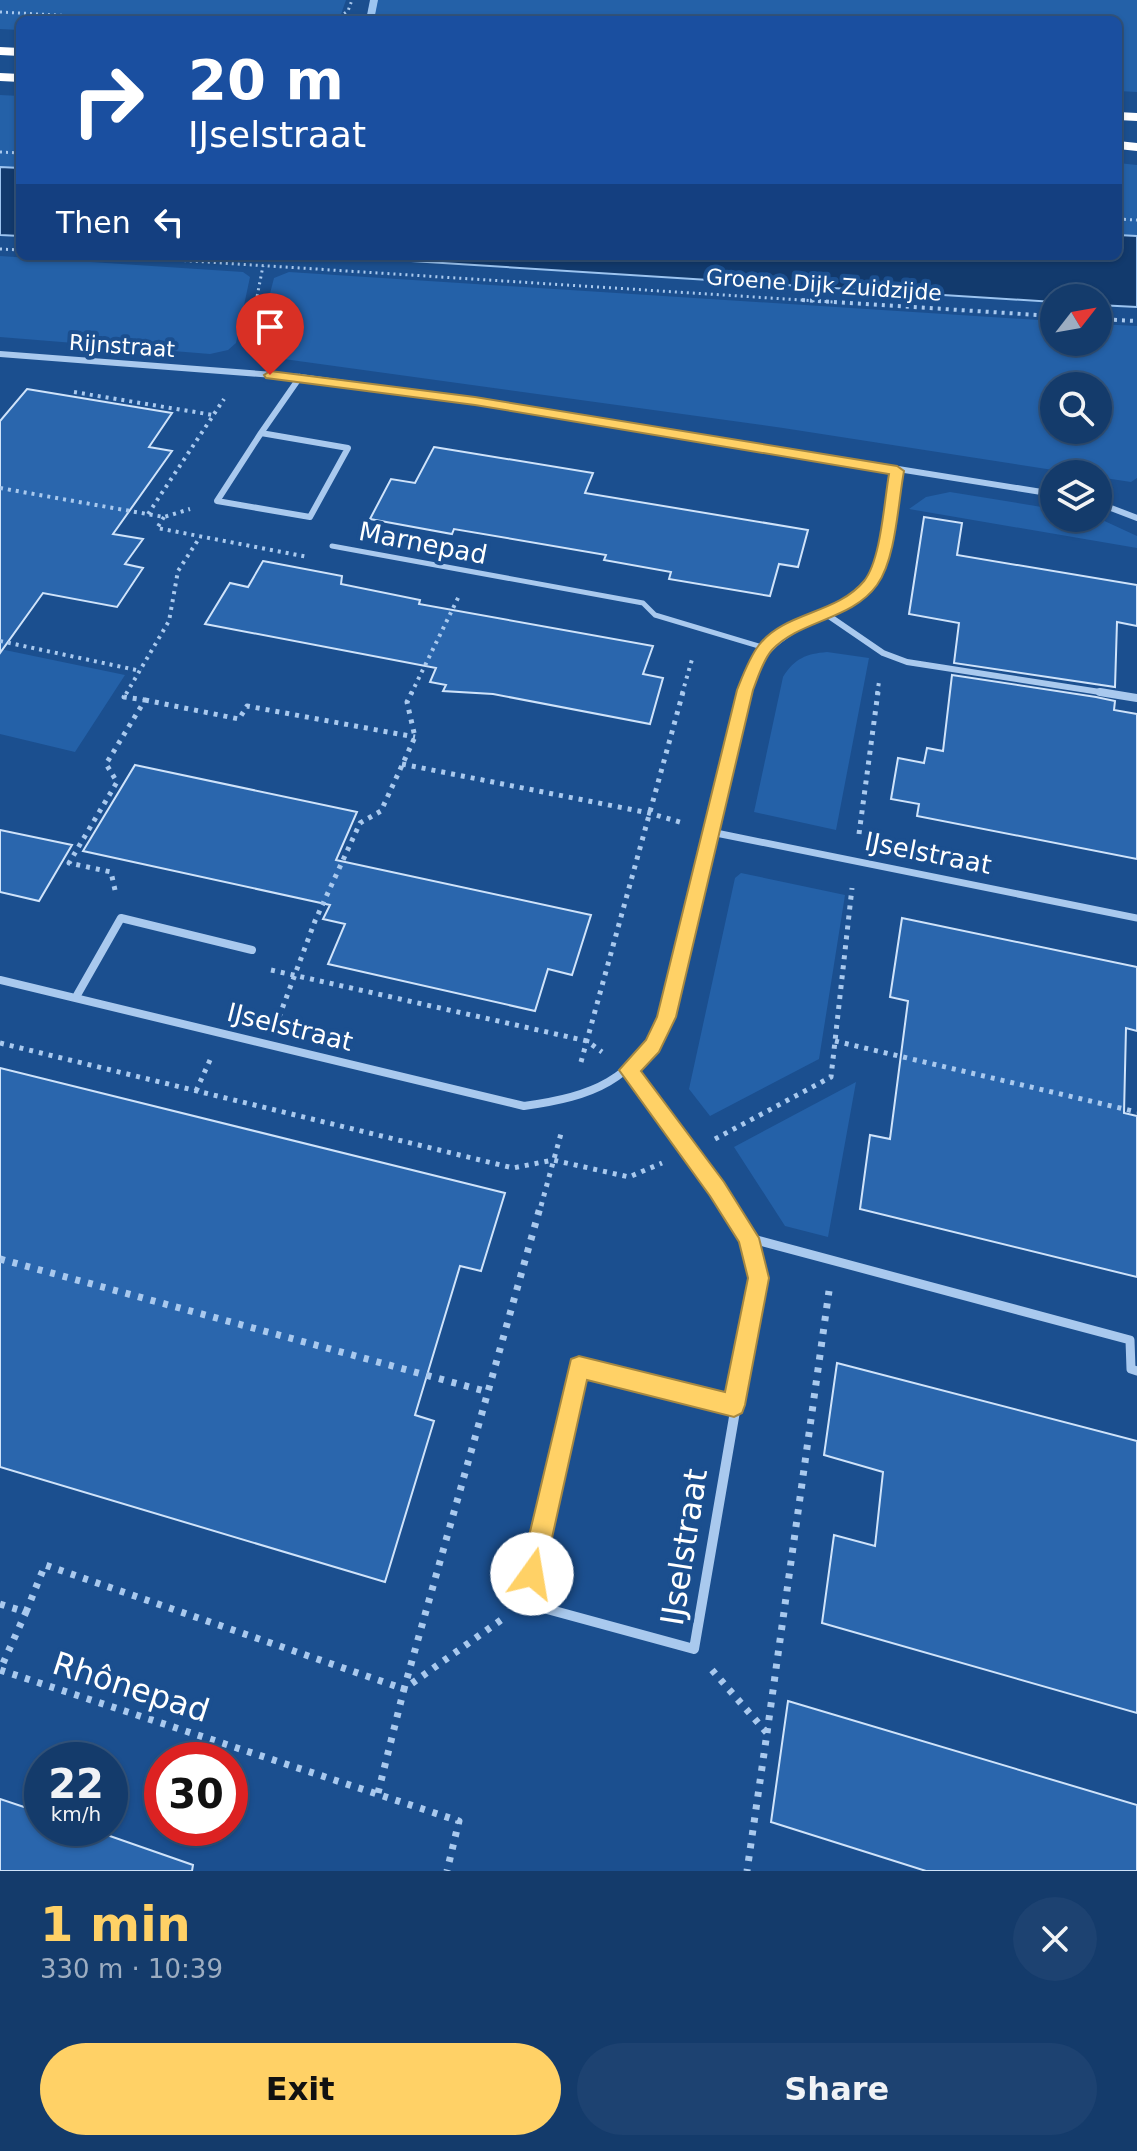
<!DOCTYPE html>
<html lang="en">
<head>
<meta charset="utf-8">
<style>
  :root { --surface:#143b6b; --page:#1d4271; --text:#f1f3f6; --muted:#9dadc1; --line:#33557e; --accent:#ffd166 }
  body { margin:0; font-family:"DejaVu Sans",sans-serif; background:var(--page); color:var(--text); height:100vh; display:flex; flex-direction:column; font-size:30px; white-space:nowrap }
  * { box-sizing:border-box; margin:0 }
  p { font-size:26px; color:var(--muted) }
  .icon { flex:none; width:44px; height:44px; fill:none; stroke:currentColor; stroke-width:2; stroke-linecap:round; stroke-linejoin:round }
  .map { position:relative; height:1871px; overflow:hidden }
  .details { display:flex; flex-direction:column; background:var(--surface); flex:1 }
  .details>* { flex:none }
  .guide { position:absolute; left:16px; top:16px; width:1106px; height:244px; border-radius:12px; box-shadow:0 2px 6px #0004,0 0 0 2px var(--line); background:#1a4fa0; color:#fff; overflow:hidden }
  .needle { width:52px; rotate:59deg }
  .tools { position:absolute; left:1040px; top:284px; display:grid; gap:16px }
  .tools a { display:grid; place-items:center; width:72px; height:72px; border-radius:50%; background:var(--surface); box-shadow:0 2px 6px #0004,0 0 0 2px var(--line); font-size:40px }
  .speed { position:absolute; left:24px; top:1742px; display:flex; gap:16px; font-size:40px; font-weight:700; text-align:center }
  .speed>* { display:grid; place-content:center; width:104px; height:104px; border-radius:50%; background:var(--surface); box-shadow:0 2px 6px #0004,0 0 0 2px var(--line); line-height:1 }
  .speed small { font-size:20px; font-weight:400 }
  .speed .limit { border:12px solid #d22; background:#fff; color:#111 }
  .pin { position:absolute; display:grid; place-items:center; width:68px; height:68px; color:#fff; margin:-82px -34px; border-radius:50% 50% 50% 0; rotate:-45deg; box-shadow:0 0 8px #0007 }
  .pin .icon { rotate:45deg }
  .me { position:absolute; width:88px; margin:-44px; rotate:13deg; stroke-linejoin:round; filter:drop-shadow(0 0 6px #0008) }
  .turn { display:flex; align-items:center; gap:28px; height:168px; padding:0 40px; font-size:36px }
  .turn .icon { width:104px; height:104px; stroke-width:2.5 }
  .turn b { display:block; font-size:56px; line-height:68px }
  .then { display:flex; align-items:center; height:76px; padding:0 40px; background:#0003; gap:16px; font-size:30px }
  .round { display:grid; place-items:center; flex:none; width:84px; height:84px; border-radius:42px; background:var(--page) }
  .overview { display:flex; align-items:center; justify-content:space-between; height:136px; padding:0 40px }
  h1 { font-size:48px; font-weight:700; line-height:60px; color:var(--accent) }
  .cta { display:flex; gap:16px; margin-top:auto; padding:16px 40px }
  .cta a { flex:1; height:92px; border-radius:48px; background:var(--accent); color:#111; font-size:32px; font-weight:700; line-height:92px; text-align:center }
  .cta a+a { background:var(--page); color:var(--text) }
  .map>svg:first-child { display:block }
</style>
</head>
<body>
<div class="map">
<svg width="1137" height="1871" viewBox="0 0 1137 1871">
  <rect width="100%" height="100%" fill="#1b4f8f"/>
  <path fill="#2461a8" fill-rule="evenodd" d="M0 0H346L339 20H20V30L0 29Z
    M375 0H1137V92L1118 91V20H371Z
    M0 95 20 96V168L0 167Z
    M1118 163 1137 165V236L1118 235Z
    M0 256 243 272 250 277 236 343 228 350 210 354 0 337Z
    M289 272 1054 321V342H1098V324L1137 326V478L1131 482 1098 477V474H1079L783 428 262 356 256 348 274 278ZM1054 386H1098V430H1054Z
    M950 492 1054 509V518H1098L1137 536V548L909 509 926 497Z
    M0 649 125 675 75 752 0 734Z
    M827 652 869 658 836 830 754 812 783 677C795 658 806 654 827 652Z
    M741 873 845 895 819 1059 710 1116 689 1089 735 878Z
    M856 1082 828 1237 785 1226 734 1147Z"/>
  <path fill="#123a6d" stroke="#9cc4f0" stroke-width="2" d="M0 167 20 168V236L0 235Z
    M1118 235 1137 236V307L1098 305V298H1054V302L332 256H1118Z"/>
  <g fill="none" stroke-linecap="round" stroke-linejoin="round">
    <path fill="#9cc4f0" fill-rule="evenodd" d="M370 0H378L374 20H366Z"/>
  </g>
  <path fill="#2a66ad" stroke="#cfe3fa" stroke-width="2" d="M27 389 172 413 149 447 172 451 113 534 143 539 125 564 143 568 117 607 43 593 0 653V421Z
    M434 447 593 473 585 493 808 530 798 567 779 564 770 596 669 579 671 572 604 560 606 555 454 529 452 534 370 519 391 479 415 483Z
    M924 517 962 523 957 555 1137 585V626L1117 622 1115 687 954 663 959 623 909 614Z
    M263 561 342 576 341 584 420 600 419 604 653 646 643 674 663 678 650 724 493 694 443 691 446 685 430 682 436 668 205 624 230 583 248 587Z
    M952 675 1096 697 1115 701 1114 710 1137 714V859L917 816 919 804 891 799 898 758 924 763 927 748 943 751Z
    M135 765 357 812 336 860 591 915 572 975 548 969 535 1011 328 964 345 924 323 919 330 905 83 851Z
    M0 830 72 845 39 901 0 892Z
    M902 918 1137 967V1031L1126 1028 1124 1113 1137 1116V1277L860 1209 870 1135 890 1139 908 1001 890 997Z
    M0 1068 505 1193 481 1271 460 1266 415 1415 434 1421 385 1582 0 1467Z
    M837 1363 1137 1441V1713L822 1623 834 1535 875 1546 883 1472 824 1455Z
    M788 1701 1137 1805V1871H926L771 1822Z
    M0 1799 42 1813V1828H87L193 1865 192 1871H0Z"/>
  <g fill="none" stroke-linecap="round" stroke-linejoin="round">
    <path stroke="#a9c9ee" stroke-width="3" stroke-dasharray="2 4" stroke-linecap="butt" d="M0 12 152 20
      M334 20 348 11 352 0
      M0 152 20 153
      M1118 219 1137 220
      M0 249 20 250
      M112 256 833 302
      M256 302 263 266"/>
    <path stroke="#a9c9ee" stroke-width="4" stroke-dasharray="3 5" stroke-linecap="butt" d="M802 300 1054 316
      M1098 319 1137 321
      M247 343 256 300
      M74 392 213 415
      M0 488 164 517 190 509
      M148 514 224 399
      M164 517 157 528 308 557
      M0 641 141 671
      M126 694 169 621 178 571 200 537
      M411 694 459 596
      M682 694 693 656
      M877 694 879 682"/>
    <path stroke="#a9c9ee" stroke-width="5" stroke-dasharray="4 6" stroke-linecap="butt" d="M145 700 239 719 247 706 415 737
      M402 764 649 813 683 823
      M859 834 878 692
      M115 890 111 872 69 863 117 782 106 764 145 700 124 697 127 692
      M271 970 587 1041 602 1052
      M279 1017 315 921 360 823 381 811 415 737 407 702 412 692
      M835 1041 1137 1112
      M0 1043 513 1168 553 1160 629 1177 662 1163
      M581 1062 683 692
      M196 1091 210 1060
      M715 1139 831 1077 852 888
      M541 1206 562 1130"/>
    <path stroke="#a9c9ee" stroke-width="7" stroke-dasharray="5 8" stroke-linecap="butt" d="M0 1259 488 1392
      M0 1604 26 1612 0 1670 459 1821 447 1871
      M26 1612 45 1565 404 1689 541 1204
      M712 1670 767 1733 747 1871
      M767 1733 829 1291
      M378 1793 404 1689 501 1620"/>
    <path stroke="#a9c9ee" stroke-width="5" d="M332 546 643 603 655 615 765 648"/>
    <path stroke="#a9c9ee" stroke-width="7" d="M711 832 1137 918"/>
    <path stroke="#a9c9ee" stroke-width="9" d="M749 1238 1130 1340 1131 1369 1137 1371"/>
    <path stroke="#a9c9ee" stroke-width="6" d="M0 354 300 377 475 401 1054 494
      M261 433 348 448 310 517 217 501Z
      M261 433 300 377
      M1098 503 1137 518
      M826 614C841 606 857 599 868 587 893 558 891 506 897 471
      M744 694C757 650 786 632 826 614L883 653 907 662 1113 694"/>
    <path stroke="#a9c9ee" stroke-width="8" d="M1100 692 1137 698
      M0 980 524 1106C595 1096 631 1081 667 1017L744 692
      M76 997 121 918 252 950
      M629 1070 728 1206"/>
    <path stroke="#a9c9ee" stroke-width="10" d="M726 1204 749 1238 758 1278 694 1649 525 1603 579 1367 734 1405"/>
    <path fill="#fff" fill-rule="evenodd" d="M0 47 20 48V56L0 55Z
      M0 73 20 74V82L0 81Z
      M1118 112 1137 113V121L1118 120Z
      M1118 141 1137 143V151L1118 149Z"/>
  </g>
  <path fill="#ffd166" stroke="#a68842" stroke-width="2" d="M270 371 475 397 897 466 904 471C898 503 896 559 877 585 852 620 800 620 772 650 763 660 758 677 753 690L676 1017 659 1052 641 1071 724 1182 759 1238 769 1278 745 1405 742 1413 734 1417 587 1380 544 1574 540 1582 532 1586 523 1582 520 1574 571 1359 579 1356 725 1392 748 1278 739 1242 710 1196 619 1070 646 1040 657 1017 737 690C743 675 749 658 759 645 784 612 837 614 864 581 881 560 884 502 889 474L475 405 266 378 264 375Z"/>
  <g text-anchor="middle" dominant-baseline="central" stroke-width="8" stroke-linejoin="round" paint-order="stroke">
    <g font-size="22" fill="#fff" stroke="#1b4f8f">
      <text transform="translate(824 285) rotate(4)">Groene Dijk Zuidzijde</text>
      <text transform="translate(122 346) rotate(4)">Rijnstraat</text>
    </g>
    <g font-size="26" fill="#fff" stroke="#1b4f8f">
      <text transform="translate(423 543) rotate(11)">Marnepad</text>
      <text transform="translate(928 853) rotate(11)">IJselstraat</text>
      <text transform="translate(290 1027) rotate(14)">IJselstraat</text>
    </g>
    <g font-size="32" fill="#fff" stroke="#1b4f8f">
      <text transform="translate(684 1547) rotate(-81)">IJselstraat</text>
      <text transform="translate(131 1687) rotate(18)">Rhônepad</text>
    </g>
  </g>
</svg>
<div class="tools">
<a><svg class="needle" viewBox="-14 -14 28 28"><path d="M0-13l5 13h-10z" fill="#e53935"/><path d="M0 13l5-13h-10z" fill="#9dadc1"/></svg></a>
<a><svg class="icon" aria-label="search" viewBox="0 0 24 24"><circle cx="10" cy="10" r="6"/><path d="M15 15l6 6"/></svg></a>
<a><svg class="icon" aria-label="layers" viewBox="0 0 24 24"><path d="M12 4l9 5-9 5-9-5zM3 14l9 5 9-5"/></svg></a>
</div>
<div class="speed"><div>22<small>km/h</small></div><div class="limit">30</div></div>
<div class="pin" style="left:270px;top:375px;background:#d93025"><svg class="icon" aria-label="arrive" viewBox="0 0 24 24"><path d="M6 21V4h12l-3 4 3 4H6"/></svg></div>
<svg class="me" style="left:532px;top:1574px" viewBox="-20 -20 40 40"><circle r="19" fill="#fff"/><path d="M0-13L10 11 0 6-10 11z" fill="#ffd166"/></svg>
<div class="guide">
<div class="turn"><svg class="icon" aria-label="right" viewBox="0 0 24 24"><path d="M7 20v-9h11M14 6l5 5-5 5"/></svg><div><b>20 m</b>IJselstraat</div></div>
<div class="then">Then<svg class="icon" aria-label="left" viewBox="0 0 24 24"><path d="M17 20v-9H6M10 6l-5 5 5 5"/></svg></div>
</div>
</div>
<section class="details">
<div class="overview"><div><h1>1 min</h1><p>330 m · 10:39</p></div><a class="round"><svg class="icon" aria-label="close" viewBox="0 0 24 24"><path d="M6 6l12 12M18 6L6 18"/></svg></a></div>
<div class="cta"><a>Exit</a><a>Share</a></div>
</section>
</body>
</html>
